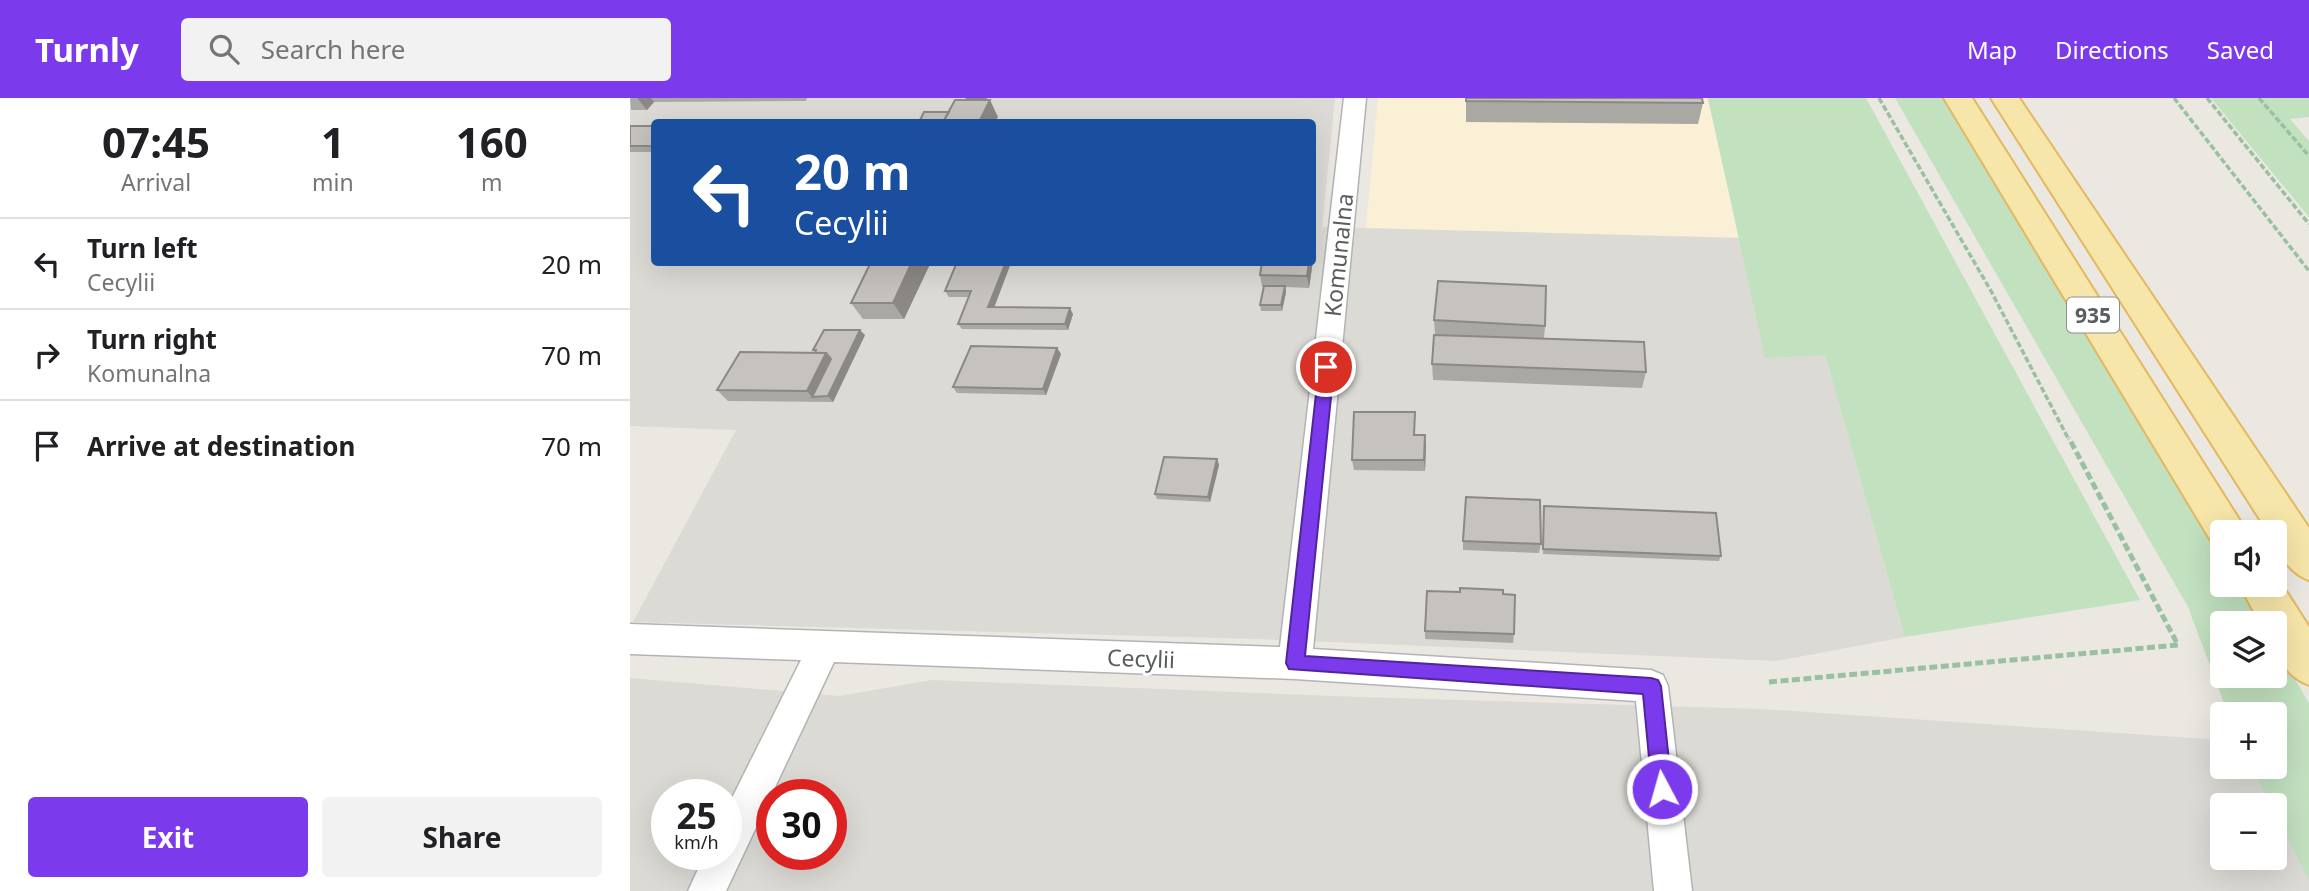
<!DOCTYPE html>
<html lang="en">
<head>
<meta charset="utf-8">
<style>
  :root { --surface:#fff; --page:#f2f2f2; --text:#202124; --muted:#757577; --line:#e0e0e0; --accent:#7c3aed }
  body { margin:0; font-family:"Noto Sans",sans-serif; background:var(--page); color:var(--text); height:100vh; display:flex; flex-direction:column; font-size:26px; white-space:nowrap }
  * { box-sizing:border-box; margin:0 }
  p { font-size:23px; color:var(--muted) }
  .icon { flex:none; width:38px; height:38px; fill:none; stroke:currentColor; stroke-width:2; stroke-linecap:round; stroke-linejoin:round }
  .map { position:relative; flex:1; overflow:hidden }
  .panel { display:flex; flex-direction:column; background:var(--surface); width:630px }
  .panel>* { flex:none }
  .hud { position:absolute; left:21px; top:21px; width:665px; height:147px; border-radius:7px; box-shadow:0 7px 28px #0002; background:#1a4fa0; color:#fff; overflow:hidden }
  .buttons { position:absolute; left:1580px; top:422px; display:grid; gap:14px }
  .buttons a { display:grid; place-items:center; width:77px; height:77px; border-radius:7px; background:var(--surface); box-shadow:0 7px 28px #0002; font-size:35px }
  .speed { position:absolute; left:21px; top:681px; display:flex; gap:14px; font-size:35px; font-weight:700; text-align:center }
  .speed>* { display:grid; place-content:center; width:91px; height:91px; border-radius:50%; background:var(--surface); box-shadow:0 7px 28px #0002; line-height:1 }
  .speed small { font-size:18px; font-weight:400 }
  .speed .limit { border:10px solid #d22; background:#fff; color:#111 }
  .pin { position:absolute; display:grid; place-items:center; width:60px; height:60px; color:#fff; margin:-30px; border:4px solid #fff; border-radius:50%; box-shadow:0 2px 7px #0007 }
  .me { position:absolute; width:77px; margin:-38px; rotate:354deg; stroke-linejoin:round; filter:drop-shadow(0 0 5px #0008) }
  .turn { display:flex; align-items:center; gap:24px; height:147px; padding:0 28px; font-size:32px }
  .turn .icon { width:91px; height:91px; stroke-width:2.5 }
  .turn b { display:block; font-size:49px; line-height:60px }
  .eta { display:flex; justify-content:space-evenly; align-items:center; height:119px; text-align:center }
  .eta b { font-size:42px; font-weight:700; line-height:49px }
  .cta { display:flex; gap:14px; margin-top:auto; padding:14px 28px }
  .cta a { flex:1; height:80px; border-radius:7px; background:var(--accent); color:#fff; font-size:28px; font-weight:700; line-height:80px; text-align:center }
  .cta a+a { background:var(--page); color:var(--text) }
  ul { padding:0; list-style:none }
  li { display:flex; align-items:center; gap:21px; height:91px; padding:0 28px; border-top:2px solid var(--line) }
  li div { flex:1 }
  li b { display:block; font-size:26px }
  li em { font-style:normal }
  header { display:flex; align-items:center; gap:42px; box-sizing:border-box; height:98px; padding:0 35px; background:var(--accent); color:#fff }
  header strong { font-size:33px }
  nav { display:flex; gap:38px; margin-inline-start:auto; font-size:24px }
  .search { width:490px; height:63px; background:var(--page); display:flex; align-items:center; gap:18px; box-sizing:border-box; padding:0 24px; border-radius:7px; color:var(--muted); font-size:26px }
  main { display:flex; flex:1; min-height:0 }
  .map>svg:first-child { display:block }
</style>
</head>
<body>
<header>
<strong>Turnly</strong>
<div class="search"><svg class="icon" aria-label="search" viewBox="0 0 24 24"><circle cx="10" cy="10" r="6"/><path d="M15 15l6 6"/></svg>Search here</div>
<nav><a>Map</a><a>Directions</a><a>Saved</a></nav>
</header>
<main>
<section class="panel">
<div class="eta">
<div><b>07:45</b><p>Arrival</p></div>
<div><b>1</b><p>min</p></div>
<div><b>160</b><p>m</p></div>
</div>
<ul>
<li><svg class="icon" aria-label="left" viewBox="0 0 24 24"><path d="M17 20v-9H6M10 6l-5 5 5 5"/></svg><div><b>Turn left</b><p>Cecylii</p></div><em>20 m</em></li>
<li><svg class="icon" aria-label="right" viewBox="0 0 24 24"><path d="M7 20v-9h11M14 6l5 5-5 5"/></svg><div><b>Turn right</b><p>Komunalna</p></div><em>70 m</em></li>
<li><svg class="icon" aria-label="arrive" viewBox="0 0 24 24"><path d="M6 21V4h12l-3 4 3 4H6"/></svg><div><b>Arrive at destination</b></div><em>70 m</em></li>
</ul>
<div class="cta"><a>Exit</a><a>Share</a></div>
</section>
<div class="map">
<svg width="1679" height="793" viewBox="0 0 1679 793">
  <rect width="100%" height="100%" fill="#ebe8e1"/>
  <path fill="#faf0d6" d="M748 0H1077L1111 140 736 130Z"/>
  <path fill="#dcdad5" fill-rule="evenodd" d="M0 0H705L692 129 1111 140 1195 257 1275 539 1146 563 629 541 3 524 106 332 0 328ZM24 24H682V164H24Z
    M0 580 209 598 302 582 730 599 1132 611 1592 642V668L1622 669 1643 707H1592V760H1645V710L1679 771V793H0ZM37 696H96V756H37ZM142 696H201V756H142Z"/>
  <path fill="#c1e1bf" d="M1078 0H1236L1510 502 1275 539 1195 257 1135 260Z
    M1265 0H1315L1592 461V486L1608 487 1631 525H1592V578H1645V548L1679 605V782L1645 716V707H1641L1621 669 1645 668V616H1598L1558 509Z
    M1581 0H1679V19L1660 21 1679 43V119Z"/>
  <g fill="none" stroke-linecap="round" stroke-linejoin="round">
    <defs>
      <path id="street" d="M714 0H736L683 551 1021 572 1033 577 1038 588 1062 793H1024L1006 603 665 581 204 564 96 793H58L75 756H96V712L171 562 0 556V526L650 549Z"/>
      <path id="primary" d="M1314 0H1342L1617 434H1592V449L1583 446Z
        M1361 0H1389L1679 430V482C1660 475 1645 455 1645 434H1638Z
        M1645 476 1679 529V587C1651 576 1645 553 1645 525H1630L1609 486H1645Z"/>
    </defs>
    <use href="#street" stroke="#b1b4b7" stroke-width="3"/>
    <use href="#primary" stroke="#e4b760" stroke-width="4"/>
    <path stroke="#99c1a1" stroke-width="3.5" stroke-dasharray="6 2.5" stroke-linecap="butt" d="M1249 0 1361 193 1439 342
      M1544 0 1679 173
      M1577 0 1679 126
      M1629 0 1679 58"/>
    <path stroke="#99c1a1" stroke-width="5" stroke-dasharray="8 3.5" stroke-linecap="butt" d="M1139 584 1548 547 1439 340"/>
    <use href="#street" fill="#fff" fill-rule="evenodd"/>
    <use href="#primary" fill="#f7e6a9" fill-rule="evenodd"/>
  </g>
  <path fill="#aaa8a3" d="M0 0H177L176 3 24 4 17 12H1Z
    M836 0 1073 5 1068 26 836 24Z
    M0 28H24V54H0Z
    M682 148 684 156 679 190 655 189 656 194 652 213H631L630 207 634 189H632L630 177 682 164Z
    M220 164H301L274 221H233L221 205 240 167 221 166Z
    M327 164H381L364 210 443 216 438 232 332 231 328 226 339 199H319L315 193Z
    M804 222 915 228 914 240 1016 274 1012 290 803 282 802 266 805 237Z
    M235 237 203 304 98 303 87 292 185 255V254L183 252Z
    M427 250 431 256 416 297 327 295 323 289Z
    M785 314V337L796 348 795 373 724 372 722 362Z
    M587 361 589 367 580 404 527 401 525 396Z
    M914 408 1091 458 1089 463 913 456Z
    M833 443 911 446 909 455 833 452Z
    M873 496 884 536 883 545 795 541V533Z"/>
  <path fill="#8b8885" d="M7 0H21L24 4 17 12Z
    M355 1 358 6 360 2 368 19 365 24H349Z
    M682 148 684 156 679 190 677 178 679 164H682Z
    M282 164H301L274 221 263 205Z
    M376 164 381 165 362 215 358 209Z
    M655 188 656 194 652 213 651 207Z
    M440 210 443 216 438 232 435 226Z
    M230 232 235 237 203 304 198 298Z
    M427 250 431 256 416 297 413 291Z
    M196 255 206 266 182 299 177 293Z
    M795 337 796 348 795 373 794 362Z
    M587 361 589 367 580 404 578 399Z"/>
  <path fill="#c6c3be" stroke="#8b8885" stroke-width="2" d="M337 0 355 1 354 2H336Z
    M836 0H1072L1073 5 836 3Z
    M325 2H360L349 24H313Z
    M294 14H319L313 24H289Z
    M0 28H24V48H0Z
    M241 164H282L263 205H221Z
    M327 164H376L358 209 440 210 435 226H328L341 193H315Z
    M632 164H679L677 178 630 177Z
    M808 183 916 188 915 228 804 222Z
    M634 188H655L651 207H630Z
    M194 232H230L198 298 182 299 201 261 196 255H185L186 252H183Z
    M804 237 1014 244 1016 274 802 266Z
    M341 248 427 250 413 291 323 289Z
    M110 254 196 255 177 293 87 292Z
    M724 314H785L784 337H795L794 362H722Z
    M534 359 587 361 578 399 525 396Z
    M836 399 910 402 911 446 833 443Z
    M914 408 1086 415 1091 458 913 451Z
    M830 490 873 492V496L885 497 884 536 795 533 797 493 830 494Z"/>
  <path fill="#7c3aed" stroke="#51269a" stroke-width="2" d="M696 264 704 269 675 558 1021 580 1028 582 1031 588 1042 691 1039 698 1032 700 1025 698 1022 691 1013 596 659 571 656 565 689 269Z"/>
  <g text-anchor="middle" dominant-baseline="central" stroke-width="6" stroke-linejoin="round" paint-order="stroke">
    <rect fill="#fff" stroke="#8b8e90" stroke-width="2" x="1437" y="199.5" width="52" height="35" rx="5"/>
    <g font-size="21" font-weight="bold" fill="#595d60">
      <text x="1463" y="217">935</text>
    </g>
    <g font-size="23" fill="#595d60" stroke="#fff">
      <text transform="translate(708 157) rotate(-84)">Komunalna</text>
      <text transform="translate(511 560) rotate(2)">Cecylii</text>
    </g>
  </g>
</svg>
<div class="buttons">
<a><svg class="icon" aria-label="sound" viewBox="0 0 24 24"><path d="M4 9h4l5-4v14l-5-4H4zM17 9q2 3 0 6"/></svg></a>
<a><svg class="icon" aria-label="layers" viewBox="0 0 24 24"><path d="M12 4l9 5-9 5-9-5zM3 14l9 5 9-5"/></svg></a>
<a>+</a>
<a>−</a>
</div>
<div class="speed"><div>25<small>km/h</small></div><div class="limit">30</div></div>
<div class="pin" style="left:696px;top:269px;background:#d93025"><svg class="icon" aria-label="arrive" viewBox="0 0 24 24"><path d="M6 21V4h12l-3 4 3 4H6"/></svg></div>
<svg class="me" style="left:1032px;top:691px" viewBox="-20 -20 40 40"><circle r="17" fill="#7c3aed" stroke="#fff" stroke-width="3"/><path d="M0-11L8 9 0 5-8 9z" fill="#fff"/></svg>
<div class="hud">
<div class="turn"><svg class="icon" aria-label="left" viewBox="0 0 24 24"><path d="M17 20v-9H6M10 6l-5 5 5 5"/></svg><div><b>20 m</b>Cecylii</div></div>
</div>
</div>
</main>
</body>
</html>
